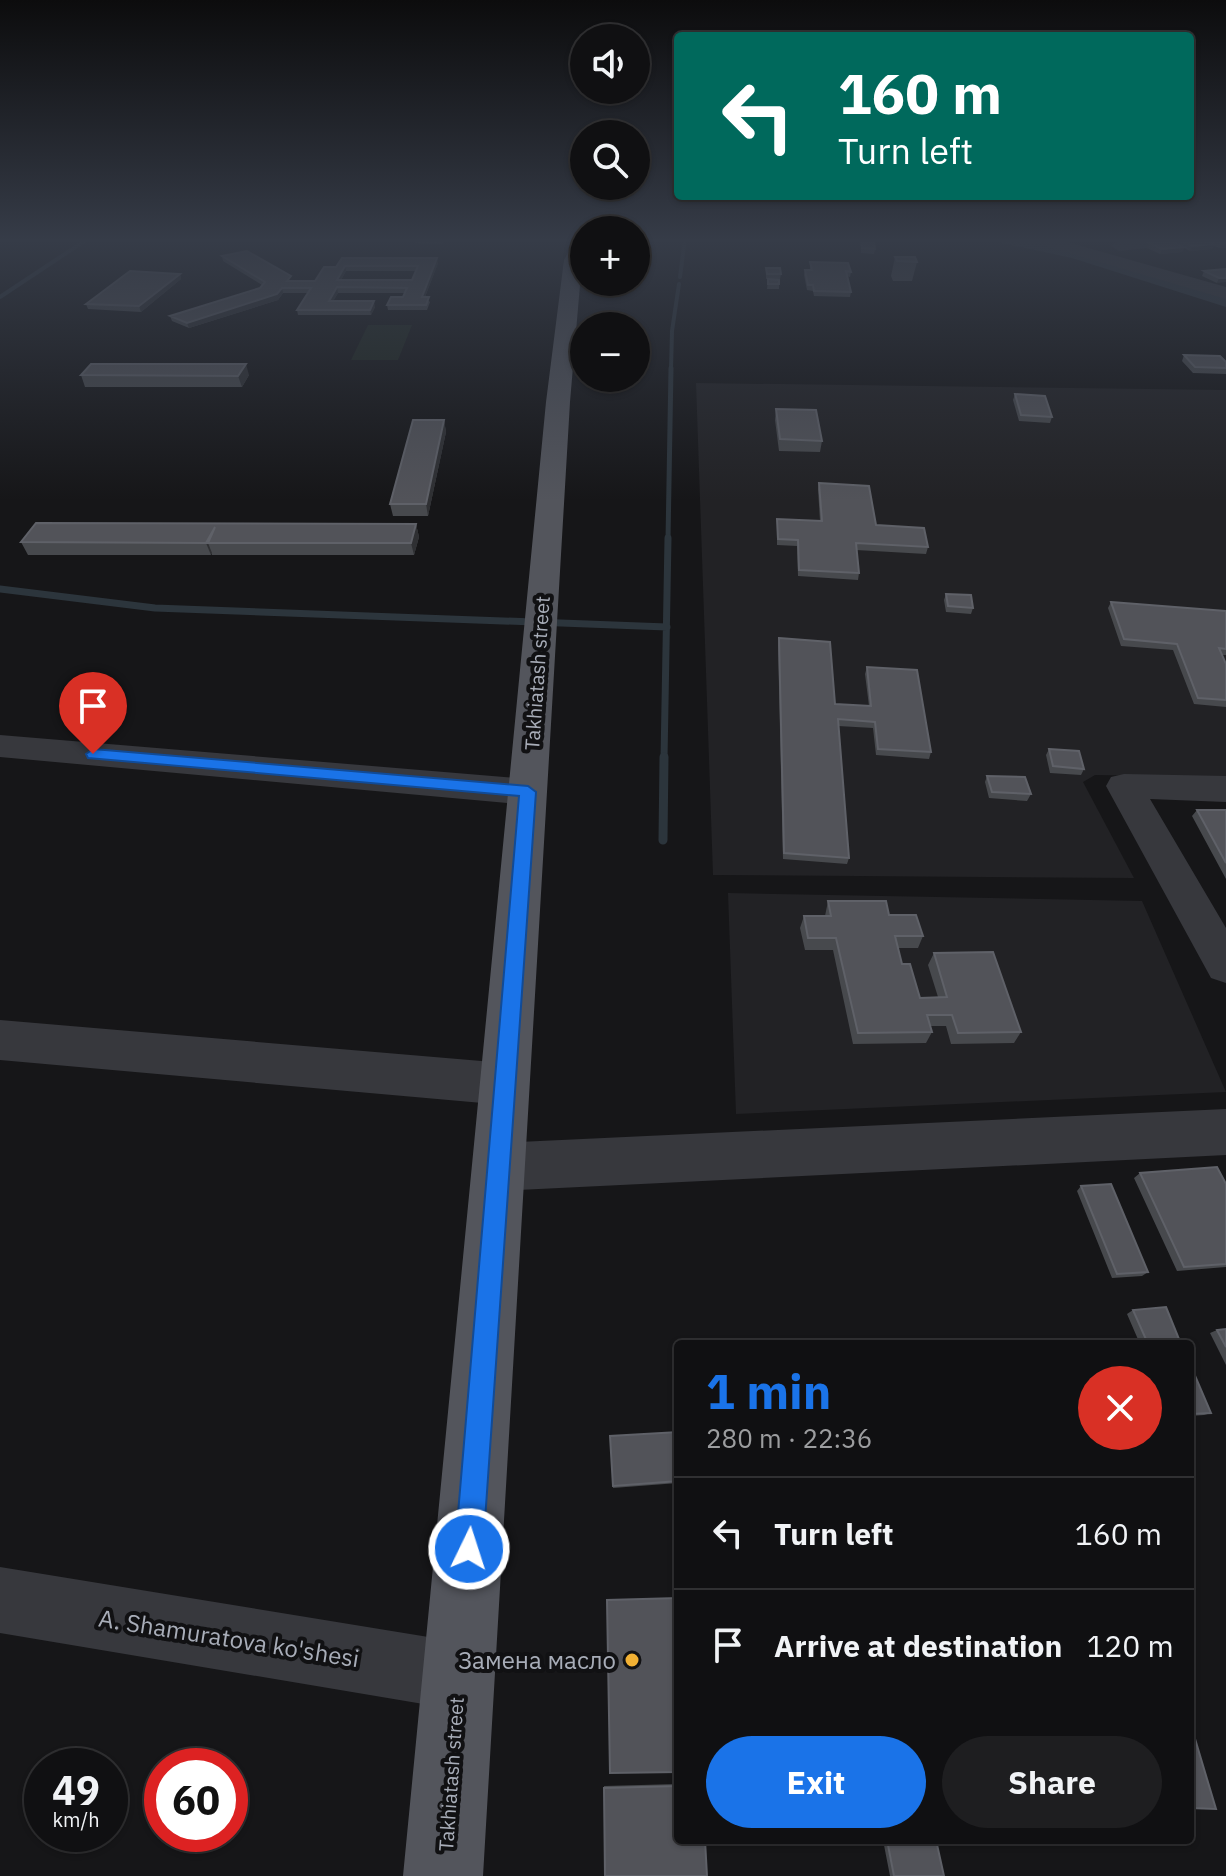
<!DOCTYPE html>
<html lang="en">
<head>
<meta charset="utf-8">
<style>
  :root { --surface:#101012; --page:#1e1e20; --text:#f1f3f6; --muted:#9c9d9f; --line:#303032; --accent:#1a73e8 }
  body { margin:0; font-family:"IBM Plex Sans",sans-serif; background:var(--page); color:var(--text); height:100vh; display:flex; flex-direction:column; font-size:30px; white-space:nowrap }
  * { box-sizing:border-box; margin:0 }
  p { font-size:26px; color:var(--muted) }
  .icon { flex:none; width:44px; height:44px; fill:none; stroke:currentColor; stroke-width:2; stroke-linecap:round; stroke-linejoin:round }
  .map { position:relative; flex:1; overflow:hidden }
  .side { position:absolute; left:674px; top:1340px; width:520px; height:504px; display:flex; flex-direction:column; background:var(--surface); border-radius:8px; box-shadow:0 2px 6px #0004,0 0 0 2px var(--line) }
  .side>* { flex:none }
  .hud { position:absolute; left:674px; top:32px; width:520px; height:168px; border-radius:8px; box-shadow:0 2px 6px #0004,0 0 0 2px var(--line); background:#00695c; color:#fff; overflow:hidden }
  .buttons { position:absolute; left:570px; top:24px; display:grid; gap:16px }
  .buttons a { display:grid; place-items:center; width:80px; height:80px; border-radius:50%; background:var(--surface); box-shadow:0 2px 6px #0004,0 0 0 2px var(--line); font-size:40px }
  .speed { position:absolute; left:24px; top:1748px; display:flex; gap:16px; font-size:40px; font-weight:700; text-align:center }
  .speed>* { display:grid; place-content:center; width:104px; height:104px; border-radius:50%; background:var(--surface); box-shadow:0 2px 6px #0004,0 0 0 2px var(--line); line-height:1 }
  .speed small { font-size:20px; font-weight:400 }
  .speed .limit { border:12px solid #d22; background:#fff; color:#111 }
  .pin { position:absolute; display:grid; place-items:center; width:68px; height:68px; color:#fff; margin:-82px -34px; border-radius:50% 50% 50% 0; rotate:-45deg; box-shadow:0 0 8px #0007 }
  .pin .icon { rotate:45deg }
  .me { position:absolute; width:88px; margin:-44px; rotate:4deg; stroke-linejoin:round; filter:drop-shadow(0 0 6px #0008) }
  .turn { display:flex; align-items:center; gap:28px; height:168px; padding:0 32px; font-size:36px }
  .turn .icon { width:104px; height:104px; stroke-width:2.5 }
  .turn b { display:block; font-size:56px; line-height:68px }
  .round { display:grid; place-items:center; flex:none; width:84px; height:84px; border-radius:42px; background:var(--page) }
  .headline { display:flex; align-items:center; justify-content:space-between; height:136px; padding:0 32px }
  h1 { font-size:48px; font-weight:700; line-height:60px; color:var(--accent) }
  .primary-button { display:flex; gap:16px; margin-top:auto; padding:16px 32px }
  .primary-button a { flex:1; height:92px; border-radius:48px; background:var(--accent); color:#fff; font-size:32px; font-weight:700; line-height:92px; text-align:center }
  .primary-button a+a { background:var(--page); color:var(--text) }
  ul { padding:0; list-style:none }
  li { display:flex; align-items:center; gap:24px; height:112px; padding:0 32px; border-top:2px solid var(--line) }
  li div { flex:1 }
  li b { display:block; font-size:30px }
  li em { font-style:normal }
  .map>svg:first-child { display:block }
</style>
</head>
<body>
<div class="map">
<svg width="1226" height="1876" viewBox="0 0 1226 1876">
  <rect width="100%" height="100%" fill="#161618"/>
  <path fill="#222225" d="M696 383 1226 390V777L1095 775 1083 782 1134 878 713 875Z
    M728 893 1142 901 1226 1092 736 1114Z"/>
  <path fill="#1e261f" d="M368 325H412L398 360H351Z"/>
  <path fill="#2c353c" d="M979 238H1022L1086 252 1226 298V307L1072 258Z"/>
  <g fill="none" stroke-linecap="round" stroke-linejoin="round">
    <path stroke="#2c353c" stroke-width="4" d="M680 277 685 238
      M0 297 89 238
      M671 370 672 331 679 284"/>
    <path stroke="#2c353c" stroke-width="5" d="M668 540 671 368"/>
    <path stroke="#2c353c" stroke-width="7" d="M0 589 155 608 667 627
      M664 759 668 538"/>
    <path stroke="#2c353c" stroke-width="9" d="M663 840 664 757"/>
    <path fill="#37383d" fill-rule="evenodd" d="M1026 238H1053L1226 287V299L1028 241Z
      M1145 238H1203L1195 243 1119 251 1111 246 1119 241Z
      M0 735 528 779 541 783 546 792 541 801 528 805 0 757Z
      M1124 774 1226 776V802L1150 799 1226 928V983L1211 978 1106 786 1111 777Z
      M0 1020 505 1063 522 1069 529 1084 522 1099 505 1105 0 1060Z
      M1226 1109V1155L499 1191 481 1184 474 1167 481 1150 499 1143Z
      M0 1567 459 1642 483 1652 493 1676 483 1700 459 1710 0 1633Z"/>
    <path fill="#53555c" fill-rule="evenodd" d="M584 238 570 402 483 1876H403L546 402 564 260 576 238Z"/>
  </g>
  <path fill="#47494d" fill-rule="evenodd" d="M260 238H310L309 239Z
    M358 238H405L402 242 359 241Z
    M414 238H445L442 244 415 243Z
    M788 238H814V242L789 241Z
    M1208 238H1226V248H1220L1213 246 1212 249 1190 251 1184 248 1182 252 1160 254 1147 248 1149 243 1177 244 1178 240 1207 241Z
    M861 243 875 249 874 254 861 253Z
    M222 256 292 281H315L324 267 438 263 425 297 430 302 427 310H388L387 305 403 297 405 293H338L333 301 375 307 371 315H298L297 310 308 293H283L278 300 189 328 172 321 170 316 260 288 262 285 223 261ZM346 271H416L412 280H341Z
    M895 257 917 262 912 281H893L891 276Z
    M810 262 851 272 850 277 847 276 851 292 850 297 814 296 813 291 807 290 804 275 805 270H810Z
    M766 268 781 274 780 279H766Z
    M1226 269 1217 283 1202 276 1204 271Z
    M180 274 181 279 141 312 88 309 86 304Z
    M768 279 779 280V289H767Z
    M1184 355 1226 362V374L1193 373 1182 361Z
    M81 375H249L242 387H85Z
    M1015 394 1052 417 1050 423 1019 421 1013 400Z
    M776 409 822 441 820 452 779 451 775 420Z
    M444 420 446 432 428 516H393L390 504Z
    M819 483 876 525 928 547 926 554 856 550 859 573 858 580 798 576 797 546 777 545V519L820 521 818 489Z
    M416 524 419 537 414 555H212V553L211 555H28L21 542Z
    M946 594 973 608 971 614 946 612 944 600Z
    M1111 602 1226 611V655H1222L1226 664V707L1194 704 1173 650 1121 646 1108 608Z
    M779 638 835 704 869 706 865 674 867 667 931 752 929 759 876 755 873 728 838 726 849 858 847 864 783 859 778 645Z
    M1049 749 1084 769 1081 775 1050 773 1046 755Z
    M987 776 1031 794 1027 801 989 798 985 782Z
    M1197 810H1226V879L1192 816Z
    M828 901 889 915 923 936 918 948H898L902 964 920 998 938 997 928 965 934 953 1021 1032 1014 1043 951 1044 946 1026H930L932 1032 926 1043 853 1044 833 950H805L800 928 804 916H825Z
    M1140 1173 1226 1184V1267L1177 1271 1134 1178Z
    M1081 1186 1148 1272 1142 1276 1112 1278 1077 1191Z
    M1133 1310 1181 1344H1140L1127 1314Z
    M1226 1329V1365L1210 1333 1217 1330Z
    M1190 1364 1211 1413 1204 1415 1190 1416Z
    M678 1432V1483L613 1488 610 1436Z
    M678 1784V1840L605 1876 604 1786Z
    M883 1840H936L944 1876H890Z"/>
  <path fill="#2f3033" d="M1103 238H1124V240L1102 242Z
    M1226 243V248H1220L1222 244Z
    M1214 244 1212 249 1190 251 1192 246Z
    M1184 247 1182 252 1160 254 1162 249Z
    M437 258 438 263 423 302 422 297Z
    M345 266 346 271 338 285 337 280Z
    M180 274 181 279 141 312 139 306Z
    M1219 278H1226V282L1217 283Z
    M337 287 338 293 330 307 329 301Z
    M282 288 283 293 278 300 189 328 187 323Z
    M374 301 375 307 371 315 370 310Z
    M246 364 249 375 242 387 238 376Z
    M444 420 446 432 428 516 426 504Z
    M416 524 419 537 414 555 411 543Z
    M215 527 208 543 212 553 211 555 206 543Z"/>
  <path fill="#525359" stroke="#5f6168" stroke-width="2" fill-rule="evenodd" d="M1201 238 1214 244 1192 246 1178 240Z
    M1209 238H1226V243L1222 244Z
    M1171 241 1184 247 1162 249 1149 243Z
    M861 243H874L875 249 862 248Z
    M247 251 291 276 287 281H315L324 267H336L342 258H437L422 297H429L426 305H387L391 297H403L407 288 337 287 329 301H374L370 310H297L311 288H282L277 294 187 323 170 316 260 288 265 282 222 256ZM345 266H418L412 280H337Z
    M895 257H915L917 262 897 261Z
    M810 262 848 263 851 272 846 271 851 292 814 291 813 285H808L805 270H812Z
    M766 268H780L781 274H767Z
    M1226 269V278H1219L1204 271Z
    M130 271 180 274 139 306 86 304Z
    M768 279 779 280V284H768Z
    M1184 355 1220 356 1226 362V368L1195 367Z
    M91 364H246L238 376 81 375Z
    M1015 394 1045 396 1052 417 1021 415Z
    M776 409 816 410 822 441 780 439Z
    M413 420H444L426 504H390Z
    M819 483 869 486 876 525 924 528 928 547 856 543 859 573 799 570 798 540 778 539 777 519 822 521Z
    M36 523 416 524 411 543H208L215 527 206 543 21 542Z
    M946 594 971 595 973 608 948 606Z
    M1111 602 1226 611V649L1219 648 1226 664V700L1198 698 1177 644 1124 639Z
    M779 638 830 642 835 704 871 706 867 667 917 670 931 752 878 749 875 722 838 719 849 858 784 853Z
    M1049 749 1079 751 1084 769 1053 766Z
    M987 776 1025 777 1031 794 992 792Z
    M1197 810H1226V863Z
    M828 901H886L889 915H916L923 936H895L902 964H910L920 998 947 997 934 953 993 952 1021 1032 958 1033 952 1015H927L932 1032 858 1033 836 938H808L804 916H831Z
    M1217 1167 1226 1184V1264L1184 1267 1140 1173Z
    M1111 1184 1148 1272 1117 1274 1081 1186Z
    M1166 1307 1181 1344H1148L1133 1310Z
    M1226 1329V1347L1217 1330Z
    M1190 1364 1211 1413 1190 1414Z
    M678 1432V1481L613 1486 610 1436Z
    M678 1598V1772L610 1773 607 1600Z
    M1190 1722 1216 1809 1190 1808Z
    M678 1786V1840H705L707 1876H605L604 1788Z
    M887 1840H936L944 1876H894Z"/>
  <linearGradient id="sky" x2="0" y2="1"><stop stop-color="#0c0c0d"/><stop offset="0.48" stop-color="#363c48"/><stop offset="1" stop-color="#363c48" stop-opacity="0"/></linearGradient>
  <rect width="1226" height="501" fill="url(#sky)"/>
  <path fill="#1a73e8" stroke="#114b97" stroke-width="2" d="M93 749 528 786 536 792 483 1549 478 1558 469 1563 459 1558 455 1549 519 796 88 758 86 754Z"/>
  <circle fill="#f2b134" stroke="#111113" stroke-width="3" cx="632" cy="1660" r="8"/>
  <g text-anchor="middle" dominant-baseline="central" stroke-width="8" stroke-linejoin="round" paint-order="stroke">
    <g font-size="20" fill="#a8adb8" stroke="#111113">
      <text transform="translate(537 673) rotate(-86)">Takhiatash street</text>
      <text transform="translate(451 1774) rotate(-86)">Takhiatash street</text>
    </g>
    <g font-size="24" fill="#a8adb8" stroke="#111113">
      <text transform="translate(229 1638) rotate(9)">A. Shamuratova ko'shesi</text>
    </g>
    <g font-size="24" fill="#a8adb8" stroke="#111113" text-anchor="end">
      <text x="616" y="1660">Замена масло</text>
    </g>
  </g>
</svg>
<div class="buttons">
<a><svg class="icon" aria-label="sound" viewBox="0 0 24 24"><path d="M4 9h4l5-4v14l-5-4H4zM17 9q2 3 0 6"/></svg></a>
<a><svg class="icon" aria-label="search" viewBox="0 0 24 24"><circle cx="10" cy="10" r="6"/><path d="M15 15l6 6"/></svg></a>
<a>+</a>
<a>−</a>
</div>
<div class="speed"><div>49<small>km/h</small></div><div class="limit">60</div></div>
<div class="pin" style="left:93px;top:754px;background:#d93025"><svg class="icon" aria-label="arrive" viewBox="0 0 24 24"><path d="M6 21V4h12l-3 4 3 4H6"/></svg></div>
<svg class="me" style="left:469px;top:1549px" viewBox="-20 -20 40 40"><circle r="17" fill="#1a73e8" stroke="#fff" stroke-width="3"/><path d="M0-11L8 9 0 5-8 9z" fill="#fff"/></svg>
<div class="hud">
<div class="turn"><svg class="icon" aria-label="left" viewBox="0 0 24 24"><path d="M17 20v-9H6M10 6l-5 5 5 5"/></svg><div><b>160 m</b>Turn left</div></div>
</div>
<section class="side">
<div class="headline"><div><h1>1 min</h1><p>280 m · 22:36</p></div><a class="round" style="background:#d93025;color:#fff"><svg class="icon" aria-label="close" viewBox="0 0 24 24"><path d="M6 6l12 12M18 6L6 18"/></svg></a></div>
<ul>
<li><svg class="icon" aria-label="left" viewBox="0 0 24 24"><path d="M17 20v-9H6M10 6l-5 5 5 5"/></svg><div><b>Turn left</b></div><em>160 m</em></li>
<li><svg class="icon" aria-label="arrive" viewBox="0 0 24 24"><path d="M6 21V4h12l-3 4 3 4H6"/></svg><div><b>Arrive at destination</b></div><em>120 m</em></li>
</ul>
<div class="primary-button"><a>Exit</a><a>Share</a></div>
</section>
</div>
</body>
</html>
